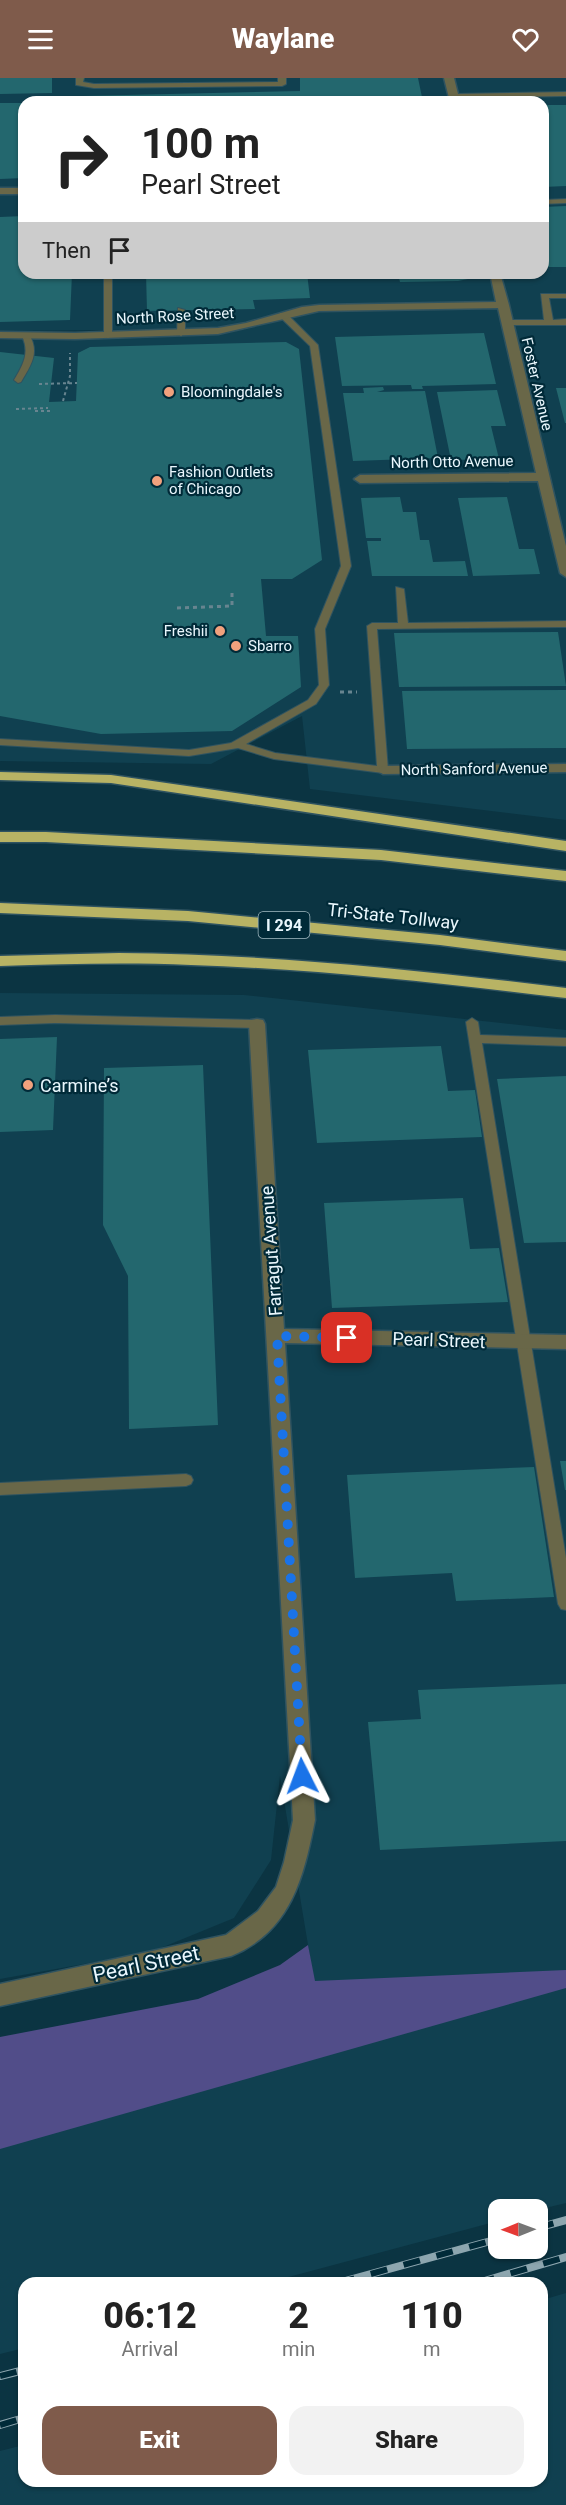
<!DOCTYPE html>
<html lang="en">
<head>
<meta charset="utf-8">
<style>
  :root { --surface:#fff; --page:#f2f2f2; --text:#222; --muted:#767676; --accent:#7f5b4b }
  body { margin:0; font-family:Roboto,sans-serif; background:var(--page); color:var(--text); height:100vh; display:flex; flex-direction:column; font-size:22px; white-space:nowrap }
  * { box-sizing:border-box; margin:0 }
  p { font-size:20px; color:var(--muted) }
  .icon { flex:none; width:33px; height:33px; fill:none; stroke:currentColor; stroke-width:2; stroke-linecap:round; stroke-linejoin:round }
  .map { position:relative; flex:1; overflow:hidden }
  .panel { position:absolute; left:18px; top:2199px; width:530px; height:210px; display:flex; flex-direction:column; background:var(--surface); border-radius:18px; box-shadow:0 2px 4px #0004 }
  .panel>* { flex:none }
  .top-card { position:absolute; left:18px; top:18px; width:531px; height:183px; border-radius:18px; box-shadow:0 2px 4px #0004; background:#fff; color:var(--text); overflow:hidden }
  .needle { width:39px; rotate:269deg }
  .tools { position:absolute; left:488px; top:2121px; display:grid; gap:12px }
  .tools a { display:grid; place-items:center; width:60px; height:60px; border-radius:12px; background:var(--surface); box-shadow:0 2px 4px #0004; font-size:30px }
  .pin { position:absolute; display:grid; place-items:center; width:51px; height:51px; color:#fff; margin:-26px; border-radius:12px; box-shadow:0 3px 9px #0006 }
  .me { position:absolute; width:66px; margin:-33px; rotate:357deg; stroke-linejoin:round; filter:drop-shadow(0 0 4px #0008) }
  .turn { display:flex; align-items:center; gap:21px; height:126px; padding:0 24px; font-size:27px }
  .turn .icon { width:78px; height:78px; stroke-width:2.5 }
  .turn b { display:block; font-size:42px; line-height:51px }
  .then { display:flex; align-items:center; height:57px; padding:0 24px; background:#0003; gap:12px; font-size:22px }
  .eta { display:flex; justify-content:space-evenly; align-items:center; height:102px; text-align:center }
  .eta b { font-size:36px; font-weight:800; line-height:42px }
  .action { display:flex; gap:12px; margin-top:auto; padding:12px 24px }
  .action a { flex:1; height:69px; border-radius:18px; background:var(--accent); color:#fff; font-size:24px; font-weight:800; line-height:69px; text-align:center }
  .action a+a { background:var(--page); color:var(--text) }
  header { display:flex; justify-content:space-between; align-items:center; height:78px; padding:0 24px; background:var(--accent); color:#fff; font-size:27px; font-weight:800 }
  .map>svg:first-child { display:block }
</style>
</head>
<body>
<header><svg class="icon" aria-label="menu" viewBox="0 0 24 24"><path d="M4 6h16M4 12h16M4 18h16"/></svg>Waylane<svg class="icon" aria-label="heart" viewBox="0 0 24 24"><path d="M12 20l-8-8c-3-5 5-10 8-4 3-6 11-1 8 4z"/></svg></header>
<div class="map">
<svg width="566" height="2427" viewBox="0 0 566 2427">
  <rect width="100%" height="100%" fill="#0b3442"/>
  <path fill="#104050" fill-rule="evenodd" d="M0 0H566V742L310 711 302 638 211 686 0 683V262L215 256 248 251 305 234 329 233 328 227 299 230 260 242 210 251 0 253ZM24 24H543V195H24Z
    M0 915 244 917 566 952V2125L537 2132H498V2143L266 2205H24V2270L0 2276V1983L314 1903 280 1698 271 1782 234 1840 151 1874 0 1901Z
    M566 2215V2427H0V2373L24 2367V2403H542V2222Z"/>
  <path fill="#514d89" d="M308 1867 315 1903 566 1892V1910L0 2071V1959L198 1921 280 1887Z"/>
  <path fill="#23676e" d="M0 0H52V15L0 16Z
    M300 0H418L423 24H82V18L300 13Z
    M0 25H24V100L0 101Z
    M543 27H566V108L543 109Z
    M566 128V189H547L543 175V129Z
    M24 138V195H72L70 242 0 244V139Z
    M146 195H307L310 220 253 222 255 231 147 233Z
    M325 195H468V201L458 203 400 204 399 200 326 201Z
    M484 255 496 306 422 308 423 311H412L411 307 342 308 335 259Z
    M286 264 299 271 322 482 292 501H261L266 558H298L301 609 232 653 101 656 0 638V274L54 280 49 324 76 323 78 275 90 269Z
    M383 309 384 312 377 314 425 313 438 380 353 383 343 315H364L363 310Z
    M556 310H566V345H565Z
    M497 312 506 348H491L499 381 451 382 437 314Z
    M400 419 403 434H416L420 462H429L433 484 465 483 468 498H372L367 463H381V460H366L361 420Z
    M507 419 519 471H534L540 496 473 498 458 420Z
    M558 554 566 608 399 609 394 555Z
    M566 612V670L407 671 402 613Z
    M57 959 53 1052 0 1054V961Z
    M441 968 448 1013 475 1012 482 1059 317 1065 308 972Z
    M203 987 218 1347 129 1351 128 1198 103 1147 104 990Z
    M566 998V1164L524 1165 497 1001Z
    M463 1120 470 1171 499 1170 508 1224 332 1230 324 1125Z
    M560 1383H566V1412H565Z
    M534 1389 554 1519 456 1523 452 1495 355 1500 347 1397Z
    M566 1606V1763L380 1772 368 1644 421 1641 418 1612Z"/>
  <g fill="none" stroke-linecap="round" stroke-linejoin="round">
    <defs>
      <path id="lane" d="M76 0H84L83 4 94 6 278 4V0H286V6L282 8 94 10 76 7Z
        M566 14V18L454 20 450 18 454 16Z
        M566 121V125L543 126V122Z
        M104 195H112V257L108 260 104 257Z
        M541 216H566V220H549L553 242 566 241V247H504V243L507 242H544Z
        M178 230 185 232V255L181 258 177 255Z
        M280 235H286L318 267 351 488 325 551 329 607 316 626 246 666 275 675 377 688 367 548 372 545H398L396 509 404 511 408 545 566 543V549L377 551 388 692 383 695 274 681 238 670 189 678 0 667V661L189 672 231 665 308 622 319 607 315 551 341 488 310 268 280 239Z
        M26 255 29 256C40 275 31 287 21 304L18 305 14 302C23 287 30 275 22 258Z
        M55 937 257 942 263 946 257 950 55 945 0 947V939Z
        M472 940 478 944 480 957 566 960V968L482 965 566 1480V1532L561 1531 558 1526 466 944Z
        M186 1396 191 1398 193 1402 191 1406 186 1408 0 1417V1405Z"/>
      <path id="street" d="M444 0H454L460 24H450Z
        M0 110H24V116H0Z
        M490 195H500L509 227 566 468V499L560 495 538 403 360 405 354 401 360 397 536 395 498 230 319 233 218 256 75 261 0 260V254L75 255 218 250 246 245 302 229 319 227 496 224Z
        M566 686V694L383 696 376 692 383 688Z
        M257 941 263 942 265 946 284 1251 566 1257V1271L285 1265 315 1742C304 1798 291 1854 231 1878L0 1928V1906L226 1857 258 1833 276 1809 284 1784 293 1742 249 946 251 942Z"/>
      <path id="highway" d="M0 694 111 697 566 763V773L111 705 0 702Z
        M0 754H46L381 772 566 793V803L381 782 46 764H0Z
        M0 825 188 833 440 857 566 873V883L440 867 188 843 0 835Z
        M119 875C269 876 417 892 566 910V920C441 905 316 891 191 887 127 884 64 886 0 888V878Z"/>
    </defs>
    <use href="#lane" stroke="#2f5360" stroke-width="2"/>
    <use href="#street" stroke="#2f5360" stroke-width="3"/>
    <use href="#highway" stroke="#2f5360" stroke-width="3"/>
    <path stroke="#688590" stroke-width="2" stroke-dasharray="3 3" stroke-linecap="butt" d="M39 306 77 305
      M63 323 70 298V275
      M16 331 48 330
      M35 333H50"/>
    <path stroke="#688590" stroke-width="3" stroke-dasharray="4 4" stroke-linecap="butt" d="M177 530 232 528V515
      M340 614H357"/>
    <use href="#lane" fill="#696748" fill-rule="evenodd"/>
    <use href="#street" fill="#696748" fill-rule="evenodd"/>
    <use href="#highway" fill="#b8b364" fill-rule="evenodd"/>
    <defs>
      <path id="rail" d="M537 2150 566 2142
        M338 2205 498 2161
        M478 2205 566 2179
        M0 2298 24 2292
        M0 2347 24 2340"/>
    </defs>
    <use href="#rail" stroke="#8da6af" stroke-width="8"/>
    <use href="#rail" stroke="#002a38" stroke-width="6" stroke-dasharray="17" stroke-linecap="butt"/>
  </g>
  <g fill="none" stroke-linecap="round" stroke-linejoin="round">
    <path stroke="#1a73e8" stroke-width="10" stroke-dasharray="0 18" d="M302 1698 277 1258 347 1260"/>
  </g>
  <g fill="#f1a17d" stroke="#002a38" stroke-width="2">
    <circle cx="169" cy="314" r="6"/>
    <circle cx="157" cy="403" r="6"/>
    <circle cx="220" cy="553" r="6"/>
    <circle cx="236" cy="568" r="6"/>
    <circle cx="28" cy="1007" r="6"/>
  </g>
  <g text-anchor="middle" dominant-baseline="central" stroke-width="4.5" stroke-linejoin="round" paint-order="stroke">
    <g font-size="15" fill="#e9f7fd" stroke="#002a38">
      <text transform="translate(175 238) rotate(-3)">North Rose Street</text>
      <text transform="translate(537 306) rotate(77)">Foster Avenue</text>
      <text transform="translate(452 384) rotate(-1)">North Otto Avenue</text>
      <text transform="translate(474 691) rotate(-1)">North Sanford Avenue</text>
    </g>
    <g font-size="15" fill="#e9f7fd" stroke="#002a38" text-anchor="start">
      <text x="181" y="314">Bloomingdale's</text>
      <text x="169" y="394">Fashion Outlets<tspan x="169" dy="17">of Chicago</tspan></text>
      <text x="208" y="553" text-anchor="end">Freshii</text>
      <text x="248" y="568">Sbarro</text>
    </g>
    <rect fill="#002a38" stroke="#a3bac2" stroke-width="1.5" x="258.5" y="834" width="51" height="26" rx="4.5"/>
    <g font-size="16" font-weight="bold" fill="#e9f7fd">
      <text x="284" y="847">I 294</text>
    </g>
    <g font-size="18" fill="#e9f7fd" stroke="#002a38">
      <text transform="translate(393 838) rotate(6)">Tri-State Tollway</text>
      <text transform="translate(271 1173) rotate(-94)">Farragut Avenue</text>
      <text transform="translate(439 1262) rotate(2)">Pearl Street</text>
    </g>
    <g font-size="18" fill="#e9f7fd" stroke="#002a38" text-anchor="start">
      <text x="40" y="1007">Carmine’s</text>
    </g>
    <g font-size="21" fill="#e9f7fd" stroke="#002a38">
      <text transform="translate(146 1886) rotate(-12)">Pearl Street</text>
    </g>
  </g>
</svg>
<div class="tools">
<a><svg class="needle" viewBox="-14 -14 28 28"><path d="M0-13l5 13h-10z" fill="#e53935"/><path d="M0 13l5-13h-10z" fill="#767676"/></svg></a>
</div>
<div class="pin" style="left:347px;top:1260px;background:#d93025"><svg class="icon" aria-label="arrive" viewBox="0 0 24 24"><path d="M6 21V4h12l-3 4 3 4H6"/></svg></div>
<svg class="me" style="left:302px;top:1698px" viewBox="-20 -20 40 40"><path d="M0-17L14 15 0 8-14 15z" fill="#1a73e8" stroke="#fff" stroke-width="4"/></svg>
<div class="top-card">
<div class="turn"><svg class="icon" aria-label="right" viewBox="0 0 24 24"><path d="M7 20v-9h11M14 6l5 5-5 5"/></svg><div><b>100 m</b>Pearl Street</div></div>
<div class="then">Then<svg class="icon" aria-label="arrive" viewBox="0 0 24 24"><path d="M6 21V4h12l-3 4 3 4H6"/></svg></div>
</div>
<section class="panel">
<div class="eta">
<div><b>06:12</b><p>Arrival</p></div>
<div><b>2</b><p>min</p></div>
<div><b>110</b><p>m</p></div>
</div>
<div class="action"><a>Exit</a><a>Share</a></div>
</section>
</div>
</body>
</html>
